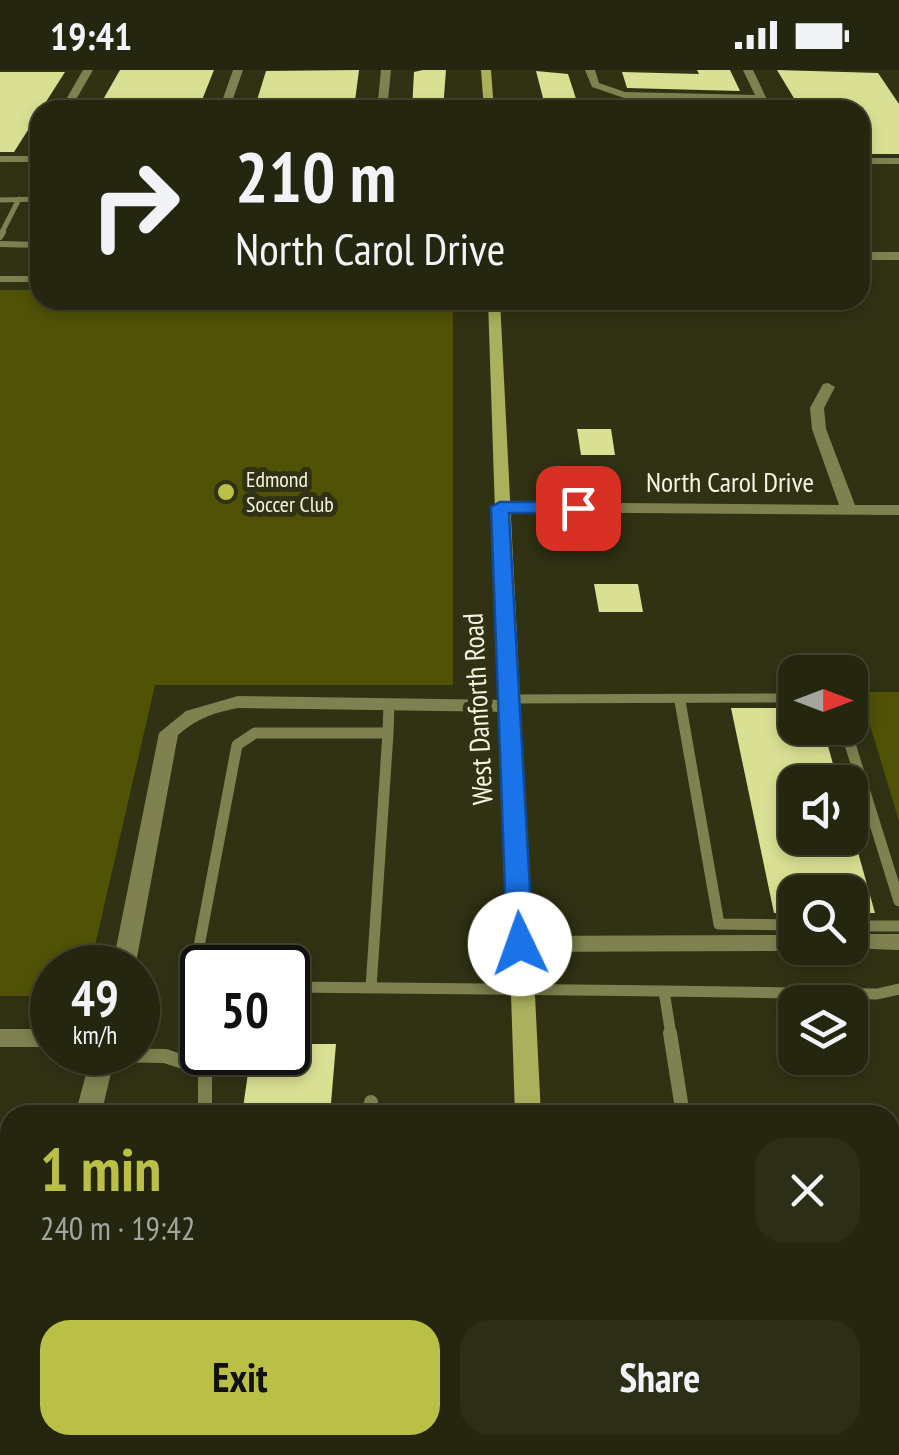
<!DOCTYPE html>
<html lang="en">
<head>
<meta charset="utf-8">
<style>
  :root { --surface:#25260f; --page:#2d2e18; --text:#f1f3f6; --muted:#a3a59e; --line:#42432f; --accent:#bac045 }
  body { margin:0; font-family:"PT Sans Narrow",sans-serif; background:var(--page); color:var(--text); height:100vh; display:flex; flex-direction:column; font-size:38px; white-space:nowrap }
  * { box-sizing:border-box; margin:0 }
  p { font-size:32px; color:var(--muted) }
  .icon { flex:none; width:55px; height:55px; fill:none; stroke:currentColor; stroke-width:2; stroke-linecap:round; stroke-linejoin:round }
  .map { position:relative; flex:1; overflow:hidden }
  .sheet { position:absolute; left:0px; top:1035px; width:900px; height:350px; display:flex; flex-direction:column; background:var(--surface); border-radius:30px 30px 0 0; box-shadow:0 5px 15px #0003,0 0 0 2px var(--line) }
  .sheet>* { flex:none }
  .guide { position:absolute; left:30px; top:30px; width:840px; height:210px; border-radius:30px; box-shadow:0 5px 15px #0003,0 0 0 2px var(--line); background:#25260f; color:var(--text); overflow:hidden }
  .needle { width:65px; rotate:90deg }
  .tools { position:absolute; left:778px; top:585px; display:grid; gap:20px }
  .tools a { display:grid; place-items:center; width:90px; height:90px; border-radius:20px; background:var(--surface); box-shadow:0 5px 15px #0003,0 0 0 2px var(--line); font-size:50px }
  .speed { position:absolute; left:30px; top:875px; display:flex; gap:20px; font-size:50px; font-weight:700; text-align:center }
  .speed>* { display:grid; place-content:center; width:130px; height:130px; border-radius:50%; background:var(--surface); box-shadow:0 5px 15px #0003,0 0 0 2px var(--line); line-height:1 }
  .speed small { font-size:25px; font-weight:400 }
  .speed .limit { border:5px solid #111; border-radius:15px; background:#fff; color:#111 }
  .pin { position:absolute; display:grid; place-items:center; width:85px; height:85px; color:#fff; margin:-42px; border-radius:20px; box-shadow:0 5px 15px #0006 }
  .me { position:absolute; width:110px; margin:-55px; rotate:357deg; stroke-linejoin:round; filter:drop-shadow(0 0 8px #0008) }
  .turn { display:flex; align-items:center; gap:35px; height:210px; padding:0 40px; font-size:45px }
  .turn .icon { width:130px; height:130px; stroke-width:2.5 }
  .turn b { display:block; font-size:70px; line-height:85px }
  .round { display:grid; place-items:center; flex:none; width:105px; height:105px; border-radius:30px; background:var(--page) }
  .head { display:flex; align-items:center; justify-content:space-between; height:170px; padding:0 40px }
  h1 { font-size:60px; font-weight:600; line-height:75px; color:var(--accent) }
  .button { display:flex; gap:20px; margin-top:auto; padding:20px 40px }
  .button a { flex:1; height:115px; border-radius:30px; background:var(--accent); color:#111; font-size:40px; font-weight:600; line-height:115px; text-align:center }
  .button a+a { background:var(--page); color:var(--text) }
  .status { display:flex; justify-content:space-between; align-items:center; height:70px; padding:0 50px; background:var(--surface); direction:ltr }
  .status svg { height:28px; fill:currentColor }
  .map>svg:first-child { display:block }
</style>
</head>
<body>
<div class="status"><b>19:41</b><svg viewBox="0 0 49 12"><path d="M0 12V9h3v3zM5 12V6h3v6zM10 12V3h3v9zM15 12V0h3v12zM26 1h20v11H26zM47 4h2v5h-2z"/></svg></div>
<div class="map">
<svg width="899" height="1385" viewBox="0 0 899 1385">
  <rect width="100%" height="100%" fill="#313214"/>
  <path fill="#505206" d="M0 220H40V230H453V615H155L90 897 52 898V926H0Z
    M860 622H899V751Z"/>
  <path fill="#dae093" d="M120 0H214L198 40H97Z
    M359 0 355 31H348L345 40H254L266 1Z
    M423 0H446L443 40H412L414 2Z
    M697 0H730L740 21 627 18 622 2 699 4Z
    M777 0 878 3 899 34V84H863L860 39 807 40 798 35Z
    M536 1 568 4 579 38 543 28Z
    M0 2H65L14 82H0Z
    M577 359H611L615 385H581Z
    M594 514H638L643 542H599Z
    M731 638H795V658H823L838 712H795V768H854L875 843H850V822H795V843H774Z
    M288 974H336L330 1045H242L251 982H288Z"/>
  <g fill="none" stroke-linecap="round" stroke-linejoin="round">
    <path stroke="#7f8250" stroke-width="5" d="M0 130 40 129
      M1 164 19 129"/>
    <path stroke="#7f8250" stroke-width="6" d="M0 167 3 162
      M0 174 40 175
      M0 209H40"/>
    <path stroke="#7f8250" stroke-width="9" d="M510 629 795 628
      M680 629 681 633"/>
    <path stroke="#7f8250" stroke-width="11" d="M680 631 719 854 795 855
      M845 658 899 831
      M850 856H899
      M202 916 194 903 237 675 255 663H388L389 635
      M288 917 664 921
      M371 918 388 663
      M671 965 664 921 877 924 899 919"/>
    <path stroke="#7f8250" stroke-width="14" d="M670 963 683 1045
      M104 985 165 986 205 999V1045
      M370 1045 371 1032
      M890 1190H899
      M890 1269H899
      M890 1304 899 1341
      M890 1359 899 1360
      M743 1375 744 1385
      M162 1385 362 1382"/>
    <path fill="#7f8250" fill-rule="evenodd" d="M83 0H93L70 40H60Z
      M233 0H243L229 40H219Z
      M381 0H391L387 40H377Z
      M585 0H595L599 13 625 22 755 25 743 0H753L771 38 762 40 758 31 624 28 592 17Z
      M0 86H40V92H0Z
      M860 88H899V94H860Z
      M828 313 835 317 824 338 826 359 855 435H899V445L500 442 492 437 500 432 839 435 812 359 810 338 823 314Z
      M238 626 509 630 519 636 509 642 238 638C215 642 196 649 178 665L135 898H112L159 663 186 641Z
      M850 864H899V880L842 878H850Z
      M795 865V878H804L795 881 520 882 512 880 509 874 512 868 520 866Z
      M0 959H52V977H0Z
      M92 982H116L101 1045H75Z
      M0 1156 10 1157V1179L0 1178Z
      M10 1360V1375H25L22 1385H0V1364Z"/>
    <path fill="#7f8250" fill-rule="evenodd" d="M860 182H899V190H860Z"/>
    <path fill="#abb05d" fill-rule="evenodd" d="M481 0H491L494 40H484Z
      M488 230H500L541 1045H515Z
      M528 1375H558L559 1385H529Z"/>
  </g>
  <path fill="#1a73e8" stroke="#114b97" stroke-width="2.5" d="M500 432H578L587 438 578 443H509L533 874 529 880H511L507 874 491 437Z"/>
  <circle fill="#bac045" stroke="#313214" stroke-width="4" cx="226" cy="422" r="10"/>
  <g text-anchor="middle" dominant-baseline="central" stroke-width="10" stroke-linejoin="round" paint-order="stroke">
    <g font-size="22" fill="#f3f5e3" stroke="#313214" text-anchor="start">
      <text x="246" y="409">Edmond<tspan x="246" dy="25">Soccer Club</tspan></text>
    </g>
    <g font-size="28" fill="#f3f5e3" stroke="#313214">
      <text x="730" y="411">North Carol Drive</text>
      <text transform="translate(477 639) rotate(-93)">West Danforth Road</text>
    </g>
  </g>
</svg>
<div class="tools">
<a><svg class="needle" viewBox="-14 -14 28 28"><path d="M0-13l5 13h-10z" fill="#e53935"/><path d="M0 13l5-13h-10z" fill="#a3a59e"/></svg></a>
<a><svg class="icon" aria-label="sound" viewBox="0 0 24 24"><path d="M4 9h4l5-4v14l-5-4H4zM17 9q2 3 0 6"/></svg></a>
<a><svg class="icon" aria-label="search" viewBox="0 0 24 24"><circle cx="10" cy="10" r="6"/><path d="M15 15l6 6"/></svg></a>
<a><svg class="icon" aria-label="layers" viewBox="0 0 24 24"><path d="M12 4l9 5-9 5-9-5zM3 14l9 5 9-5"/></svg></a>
</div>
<div class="speed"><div>49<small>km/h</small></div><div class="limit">50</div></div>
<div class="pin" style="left:578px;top:438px;background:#d93025"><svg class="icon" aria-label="arrive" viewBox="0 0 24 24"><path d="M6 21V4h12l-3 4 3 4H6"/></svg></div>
<svg class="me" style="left:520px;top:874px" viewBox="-20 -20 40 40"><circle r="19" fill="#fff"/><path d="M0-13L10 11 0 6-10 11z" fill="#1a73e8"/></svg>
<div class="guide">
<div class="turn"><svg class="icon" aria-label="right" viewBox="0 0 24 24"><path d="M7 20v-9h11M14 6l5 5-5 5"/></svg><div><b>210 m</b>North Carol Drive</div></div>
</div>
<section class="sheet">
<div class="head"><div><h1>1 min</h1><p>240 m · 19:42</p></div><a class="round"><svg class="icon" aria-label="close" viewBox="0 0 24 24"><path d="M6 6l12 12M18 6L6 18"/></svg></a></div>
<div class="button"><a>Exit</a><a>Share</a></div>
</section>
</div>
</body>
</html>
